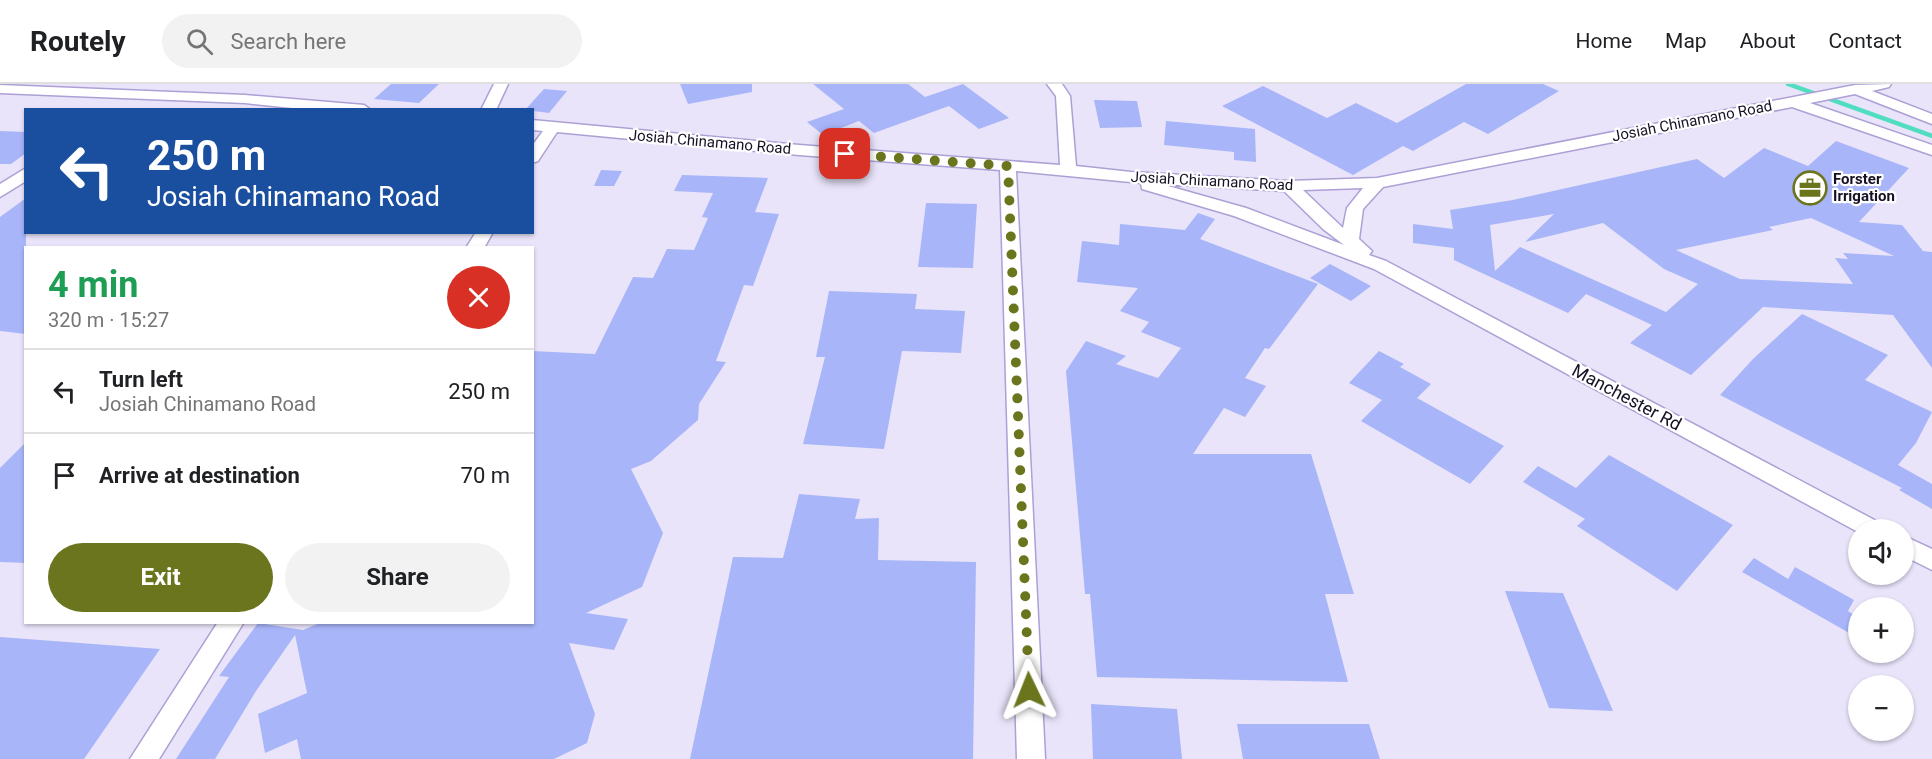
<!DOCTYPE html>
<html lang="en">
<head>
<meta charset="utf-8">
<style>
  :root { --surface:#fff; --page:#f2f2f2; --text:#202124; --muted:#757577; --line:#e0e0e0; --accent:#6b751e }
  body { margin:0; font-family:Roboto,sans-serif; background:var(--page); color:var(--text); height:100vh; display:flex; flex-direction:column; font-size:22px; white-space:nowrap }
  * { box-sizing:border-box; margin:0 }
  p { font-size:20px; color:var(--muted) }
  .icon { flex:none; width:33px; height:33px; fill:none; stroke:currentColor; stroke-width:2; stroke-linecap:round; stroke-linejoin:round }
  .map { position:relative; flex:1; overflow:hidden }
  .side { position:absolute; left:24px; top:162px; width:510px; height:378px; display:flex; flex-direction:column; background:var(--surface); border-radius:0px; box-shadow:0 2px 4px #0004 }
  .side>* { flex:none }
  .top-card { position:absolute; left:24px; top:24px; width:510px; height:126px; border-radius:0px; box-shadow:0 2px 4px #0004; background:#1a4fa0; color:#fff; overflow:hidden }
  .tools { position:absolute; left:1848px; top:435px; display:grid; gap:12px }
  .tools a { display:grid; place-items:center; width:66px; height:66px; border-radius:50%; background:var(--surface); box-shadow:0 2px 4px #0004; font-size:30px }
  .pin { position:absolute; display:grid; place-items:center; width:51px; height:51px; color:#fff; margin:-26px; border-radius:12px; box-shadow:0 3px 9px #0006 }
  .me { position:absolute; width:66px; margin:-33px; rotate:358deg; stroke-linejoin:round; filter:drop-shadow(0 0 4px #0008) }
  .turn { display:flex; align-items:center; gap:21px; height:126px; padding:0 24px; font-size:27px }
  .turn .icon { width:78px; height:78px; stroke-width:2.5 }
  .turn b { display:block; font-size:42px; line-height:51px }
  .round { display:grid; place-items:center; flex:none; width:63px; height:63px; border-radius:32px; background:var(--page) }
  .overview { display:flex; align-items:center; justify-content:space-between; height:102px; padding:0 24px }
  h1 { font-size:36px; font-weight:700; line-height:45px; color:#1e9e55 }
  .action { display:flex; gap:12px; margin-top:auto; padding:12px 24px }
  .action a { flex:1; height:69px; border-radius:36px; background:var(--accent); color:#fff; font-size:24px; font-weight:700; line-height:69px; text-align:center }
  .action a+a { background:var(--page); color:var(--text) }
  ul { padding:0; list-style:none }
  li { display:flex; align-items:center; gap:18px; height:84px; padding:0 24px; border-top:2px solid var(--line) }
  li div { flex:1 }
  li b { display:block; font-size:22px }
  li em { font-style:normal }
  header { display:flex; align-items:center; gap:36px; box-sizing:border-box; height:84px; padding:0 30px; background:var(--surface); border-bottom:2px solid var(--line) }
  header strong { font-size:28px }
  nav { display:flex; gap:33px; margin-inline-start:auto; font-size:21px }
  .search { width:420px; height:54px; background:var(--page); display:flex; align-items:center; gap:15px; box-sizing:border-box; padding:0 21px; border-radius:33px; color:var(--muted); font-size:22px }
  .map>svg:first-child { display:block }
</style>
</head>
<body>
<header>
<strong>Routely</strong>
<div class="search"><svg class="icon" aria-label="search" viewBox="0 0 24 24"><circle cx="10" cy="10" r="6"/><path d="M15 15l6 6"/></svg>Search here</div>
<nav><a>Home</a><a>Map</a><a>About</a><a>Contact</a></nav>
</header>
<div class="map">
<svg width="1932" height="675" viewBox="0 0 1932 675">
  <rect width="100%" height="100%" fill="#e9e4fa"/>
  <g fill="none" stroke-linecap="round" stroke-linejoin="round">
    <path stroke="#51dec0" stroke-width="4.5" d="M1788 0 1932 52"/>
  </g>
  <path fill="#a8b5f8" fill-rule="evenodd" d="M391 0H439L419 19 374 15Z
    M680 0H752V8L688 20Z
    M813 0H908L925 13 963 0 1009 34 979 45 949 22 874 49 859 37 823 51 807 38 844 25Z
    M1466 0H1543L1559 7 1488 50 1464 38 1413 67 1403 62 1353 91 1222 22 1263 2 1327 34 1356 19 1397 39Z
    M544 5 567 7 549 29 525 26Z
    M1094 16 1137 17 1142 43 1100 44Z
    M1166 37 1255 45 1256 78 1234 76V68L1164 61Z
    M0 47 26 48V69L11 80H0Z
    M1836 57 1909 84 1859 138 1902 141 1923 167 1932 168V284L1893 231 1763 223 1691 291 1630 259 1652 241 1586 210 1568 229 1454 176V164L1413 159V140L1453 145 1450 126 1513 116 1697 75 1724 94 1764 64 1808 82ZM1554 130 1525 158 1603 139 1664 185 1698 200 1666 228 1520 163 1495 187 1490 141ZM1811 134 1894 172 1843 169 1848 175 1835 174 1853 200 1740 195 1676 166 1773 146 1769 143Z
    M601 86 622 87 614 102H594Z
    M682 91 768 94 755 128 779 130 753 202 744 201 716 277 726 278 699 320 698 336 651 377 631 385 663 449 642 503 586 529 628 535 614 566 569 559 595 630 587 659 554 675H301L297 655 265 669 258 630 307 609 295 551 256 607 215 675H176L229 593 219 592 258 539 303 546 322 538H532V267L595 270 633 193 653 194 667 165 694 166 708 134 702 133 713 109 674 107Z
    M26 114V250L0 247V133Z
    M926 119 977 120 973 184 918 183Z
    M1198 129 1215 135 1200 155 1318 200 1269 265 1265 264 1245 294 1266 302 1245 333 1224 324 1193 370H1311L1354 510H1325L1348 598 1097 593 1090 510H1085L1066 287 1086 257 1126 272 1116 280 1158 294 1181 264 1141 248 1149 238 1120 227 1138 204 1077 198 1082 157 1119 161 1120 140 1185 146Z
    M1330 180 1371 202 1351 217 1310 194Z
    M829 207 917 210 915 225 965 227 961 269 902 267 884 365 803 360 825 273H816Z
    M1802 230 1888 271 1865 296 1932 328 1916 359 1898 381 1932 400V425L1899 406 1902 404 1720 311 1753 275Z
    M1379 267 1404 280 1400 283 1431 300 1417 314 1504 362 1470 400 1361 337 1382 316 1349 299Z
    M26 358V479L0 478V384Z
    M1609 371 1733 441 1677 507 1577 442 1585 435 1523 398 1538 382 1576 404Z
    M799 410 860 415 855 435 879 434 878 476 976 478 973 675H690L733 473 783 474Z
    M1754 474 1788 495 1795 483 1854 516 1848 527 1858 534V554L1742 488Z
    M1505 507 1563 509 1613 627 1549 624Z
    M0 553 160 565 84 675H0Z
    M1091 620 1177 625 1182 675H1093Z
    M1237 640H1369L1380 675H1243Z"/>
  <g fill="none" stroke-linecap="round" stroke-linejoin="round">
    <defs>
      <path id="minor" d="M494 0H508L496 26H481Z
        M1047 0H1062L1070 12 1076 82 1131 88 1289 97 1377 94 1855 1 1891 0 1889 3 1872 7 1932 30V40L1855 10 1810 19 1932 61V71L1792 23 1383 103 1363 125 1359 155 1372 167 1369 171 1386 177 1882 440 1885 446H1858V448L1374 185 1234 132 1142 105 1141 99 1016 87 1045 675H1017L1000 86 799 71 557 48 538 77 532 79V62L543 47 532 46V36L799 61 1060 81 1056 12ZM1161 100 1284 107 1323 145 1344 161 1246 124ZM1363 104 1347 124 1343 144 1303 106Z
        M0 1 245 11 364 21 371 26H310L245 19 0 9Z
        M26 84V97L0 113V100Z
        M476 148H493L484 164H466Z
        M1904 452 1932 465V486L1904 472Z
        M218 538H244L159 675H130Z"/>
    </defs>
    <use href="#minor" stroke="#ada0d5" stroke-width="3"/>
    <use href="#minor" fill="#fff" fill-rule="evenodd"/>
  </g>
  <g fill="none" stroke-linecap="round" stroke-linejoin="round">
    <path stroke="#6b751e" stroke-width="10" stroke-dasharray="0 18" d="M845 70 1008 82 1029 606"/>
  </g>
  <defs>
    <symbol id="office-ring" viewBox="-11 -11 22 22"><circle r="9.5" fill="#fff" stroke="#6b751e" stroke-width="1.5"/><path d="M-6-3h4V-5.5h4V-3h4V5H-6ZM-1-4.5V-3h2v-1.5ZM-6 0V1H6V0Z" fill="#6b751e"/></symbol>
  </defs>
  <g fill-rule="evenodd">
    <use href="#office-ring" x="1791" y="85" width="38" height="38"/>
  </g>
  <g text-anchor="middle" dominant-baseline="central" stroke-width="4.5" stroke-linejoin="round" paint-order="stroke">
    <g font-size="15" fill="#171125" stroke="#fff">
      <text transform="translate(1692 37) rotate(-11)">Josiah Chinamano Road</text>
      <text transform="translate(710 58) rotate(5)">Josiah Chinamano Road</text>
      <text transform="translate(1212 97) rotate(3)">Josiah Chinamano Road</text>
    </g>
    <g font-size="15" font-weight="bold" fill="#171125" stroke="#fff" text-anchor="start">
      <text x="1833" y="95">Forster<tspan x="1833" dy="17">Irrigation</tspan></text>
    </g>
    <g font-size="18" fill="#171125" stroke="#fff">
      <text transform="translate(1627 313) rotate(28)">Manchester Rd</text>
    </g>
  </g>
</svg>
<div class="tools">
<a><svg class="icon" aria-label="sound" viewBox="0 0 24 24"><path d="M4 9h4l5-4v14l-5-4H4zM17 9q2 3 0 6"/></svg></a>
<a>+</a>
<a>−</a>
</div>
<div class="pin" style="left:845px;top:70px;background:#d93025"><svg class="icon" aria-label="arrive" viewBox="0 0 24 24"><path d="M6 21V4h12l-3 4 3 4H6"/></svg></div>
<svg class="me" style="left:1029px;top:606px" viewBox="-20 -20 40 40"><path d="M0-17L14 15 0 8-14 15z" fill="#6b751e" stroke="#fff" stroke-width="4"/></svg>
<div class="top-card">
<div class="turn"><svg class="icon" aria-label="left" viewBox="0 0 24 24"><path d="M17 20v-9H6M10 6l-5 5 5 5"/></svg><div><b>250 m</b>Josiah Chinamano Road</div></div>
</div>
<section class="side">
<div class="overview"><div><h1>4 min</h1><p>320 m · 15:27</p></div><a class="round" style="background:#d93025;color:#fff"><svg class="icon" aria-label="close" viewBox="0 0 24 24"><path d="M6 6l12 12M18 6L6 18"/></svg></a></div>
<ul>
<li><svg class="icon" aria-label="left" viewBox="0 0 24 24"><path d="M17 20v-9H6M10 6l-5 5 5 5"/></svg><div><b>Turn left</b><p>Josiah Chinamano Road</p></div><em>250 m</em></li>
<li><svg class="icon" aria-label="arrive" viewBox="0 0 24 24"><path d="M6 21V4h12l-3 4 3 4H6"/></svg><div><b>Arrive at destination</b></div><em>70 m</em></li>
</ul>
<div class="action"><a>Exit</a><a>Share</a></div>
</section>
</div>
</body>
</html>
